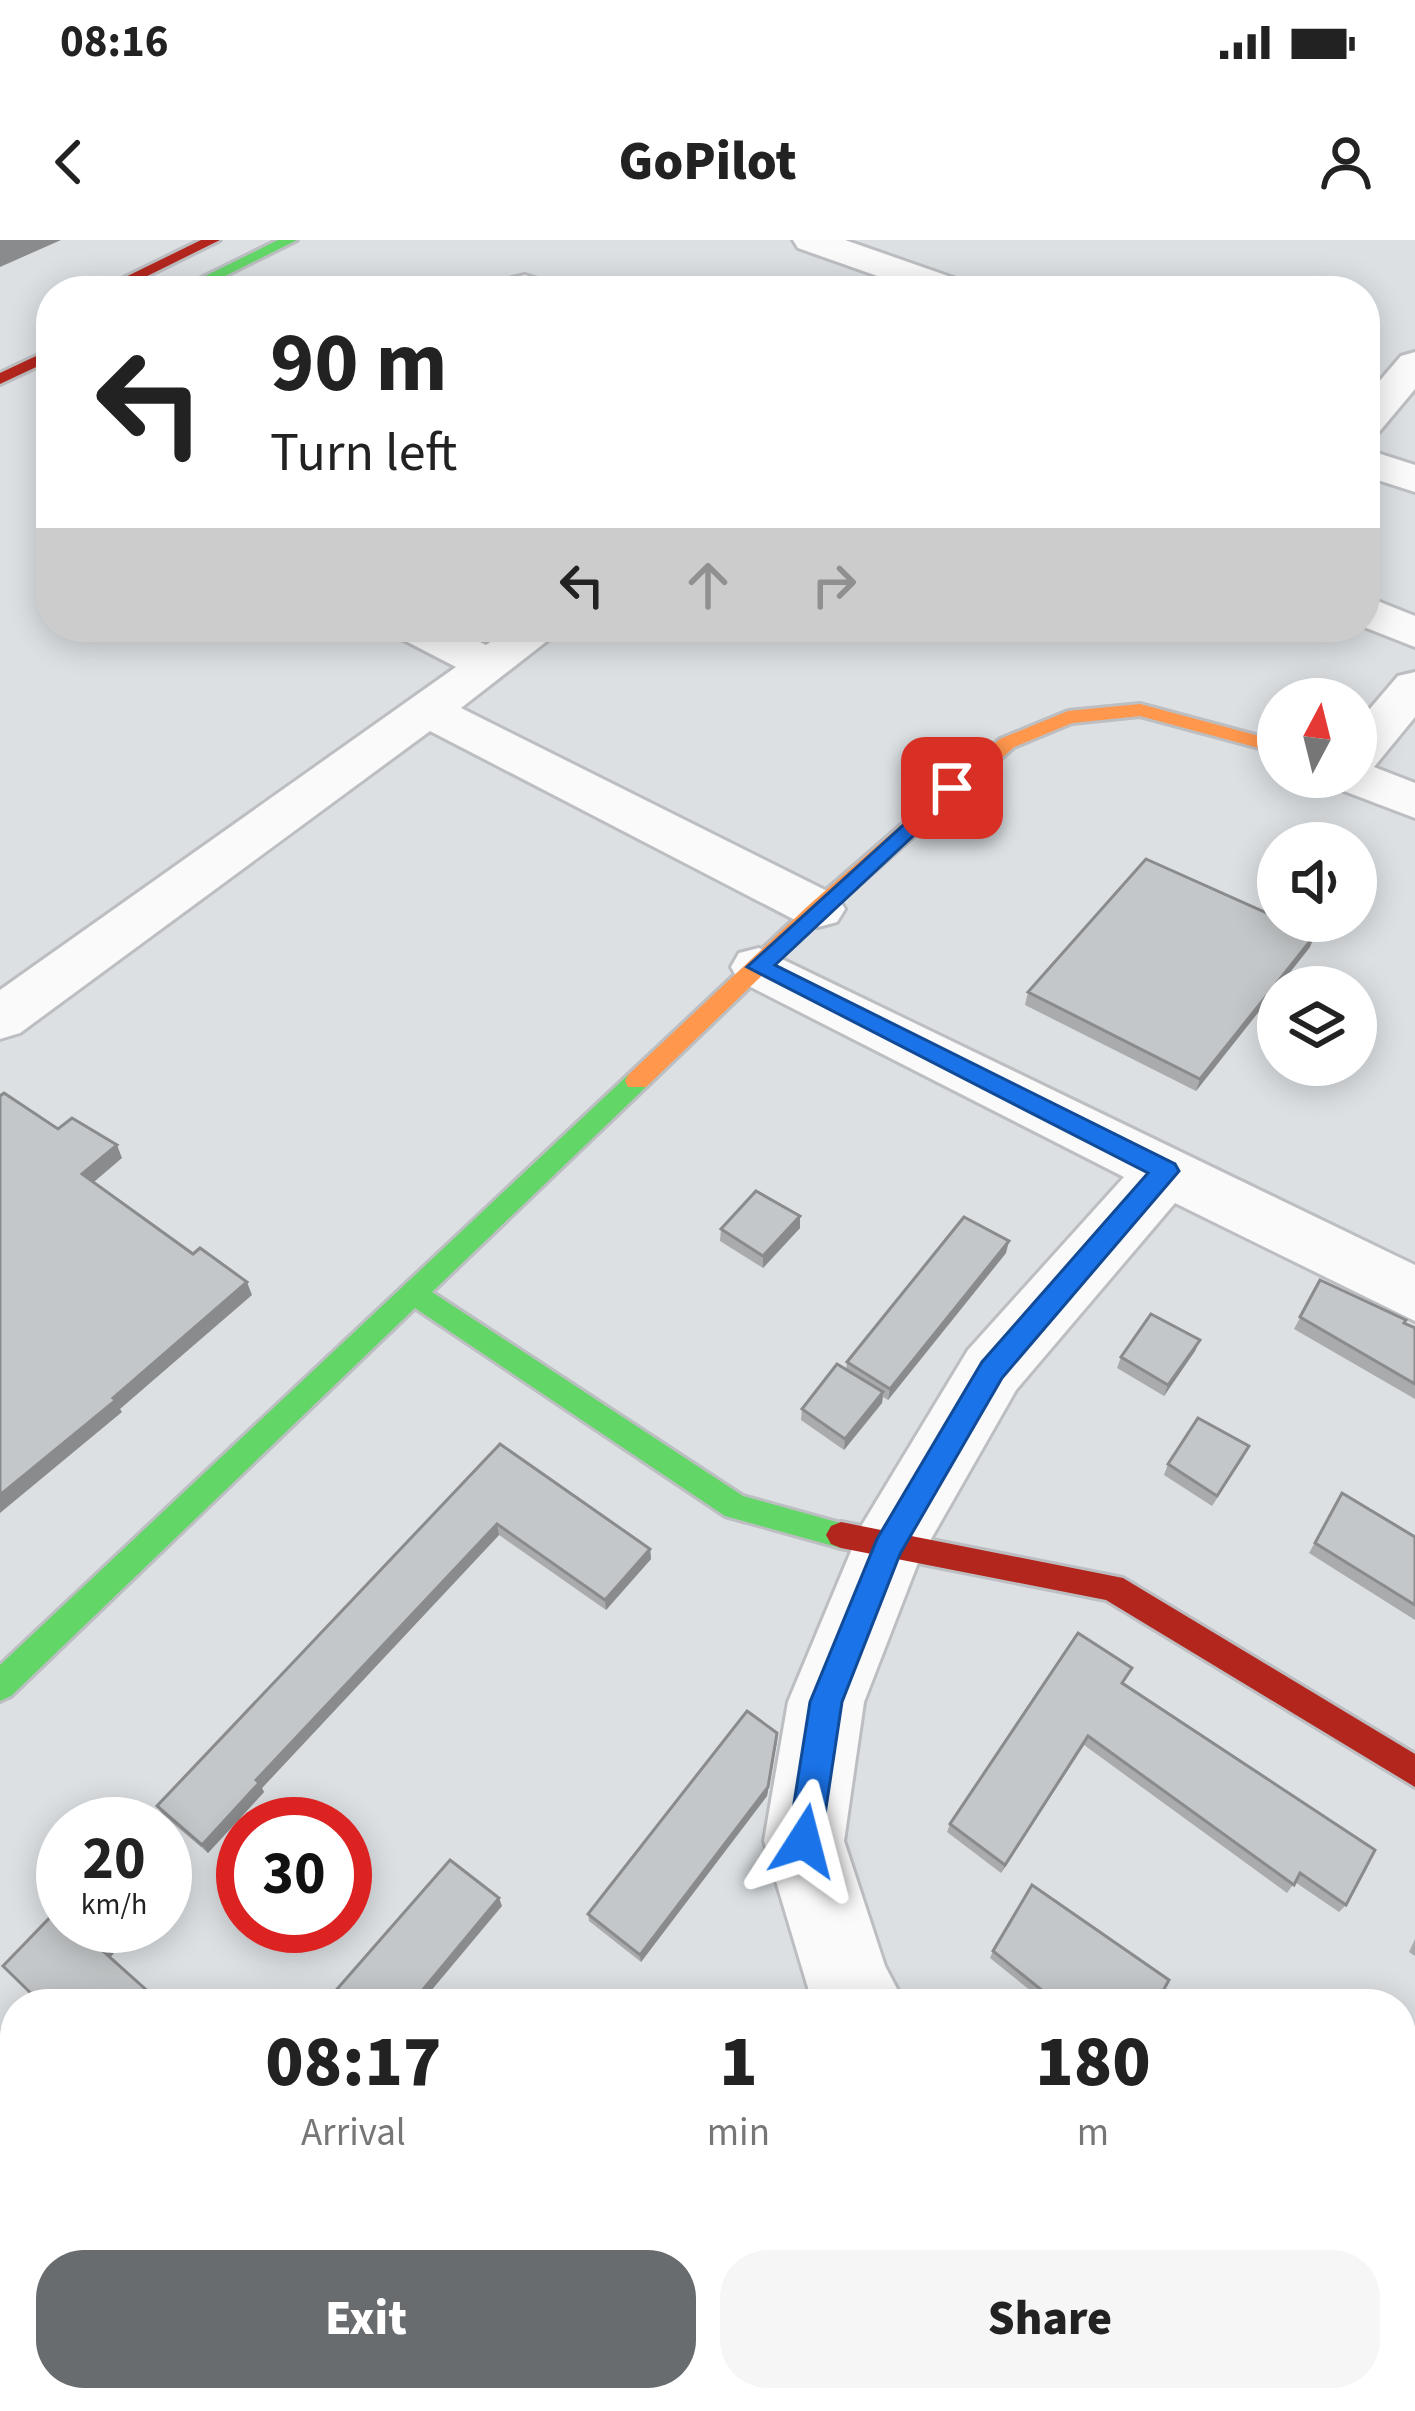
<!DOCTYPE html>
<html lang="en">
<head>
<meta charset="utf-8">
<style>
  :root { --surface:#fff; --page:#f6f6f6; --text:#222; --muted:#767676; --accent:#696c6f }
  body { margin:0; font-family:"Source Sans 3",sans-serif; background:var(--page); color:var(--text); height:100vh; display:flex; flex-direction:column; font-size:45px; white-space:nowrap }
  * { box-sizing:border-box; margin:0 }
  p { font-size:39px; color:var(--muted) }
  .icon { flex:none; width:66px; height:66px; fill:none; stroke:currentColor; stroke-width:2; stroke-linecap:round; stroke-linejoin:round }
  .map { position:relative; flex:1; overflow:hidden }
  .details { position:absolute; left:0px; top:1749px; width:1416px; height:423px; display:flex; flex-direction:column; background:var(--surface); border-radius:48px 48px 0 0; box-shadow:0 6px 30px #0003 }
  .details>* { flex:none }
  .guide { position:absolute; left:36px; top:36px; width:1344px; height:366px; border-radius:48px; box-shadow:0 6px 30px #0003; background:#fff; color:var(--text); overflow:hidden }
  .needle { width:78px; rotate:7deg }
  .fabs { position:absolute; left:1257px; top:438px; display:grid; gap:24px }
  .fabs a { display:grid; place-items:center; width:120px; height:120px; border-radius:50%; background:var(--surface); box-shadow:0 6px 30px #0003; font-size:60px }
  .speed { position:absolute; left:36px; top:1557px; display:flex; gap:24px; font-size:60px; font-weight:700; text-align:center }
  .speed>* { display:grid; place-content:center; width:156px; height:156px; border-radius:50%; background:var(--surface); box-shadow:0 6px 30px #0003; line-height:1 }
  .speed small { font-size:30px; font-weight:400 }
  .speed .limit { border:18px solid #d22; background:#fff; color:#111 }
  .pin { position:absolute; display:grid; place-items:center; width:102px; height:102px; color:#fff; margin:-51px; border-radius:24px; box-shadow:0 6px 18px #0006 }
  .me { position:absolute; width:132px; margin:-66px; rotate:9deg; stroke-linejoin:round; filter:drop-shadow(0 0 9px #0008) }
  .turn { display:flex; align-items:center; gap:42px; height:252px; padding:0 36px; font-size:54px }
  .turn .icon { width:156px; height:156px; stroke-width:2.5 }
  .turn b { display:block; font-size:84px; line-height:102px }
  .lanes { display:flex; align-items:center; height:114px; padding:0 36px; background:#0003; justify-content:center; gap:60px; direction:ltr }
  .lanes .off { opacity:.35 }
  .eta { display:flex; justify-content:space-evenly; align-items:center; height:204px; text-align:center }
  .eta b { font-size:72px; font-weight:800; line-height:84px }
  .button { display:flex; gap:24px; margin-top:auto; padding:24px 36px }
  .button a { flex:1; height:138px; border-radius:48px; background:var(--accent); color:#fff; font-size:48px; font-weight:800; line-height:138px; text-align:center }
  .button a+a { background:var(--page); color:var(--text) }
  .status { display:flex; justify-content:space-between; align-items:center; height:84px; padding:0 60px; background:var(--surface); direction:ltr }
  .status svg { height:33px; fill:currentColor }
  header { display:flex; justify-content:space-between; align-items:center; height:156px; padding:0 36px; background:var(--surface); font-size:54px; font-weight:800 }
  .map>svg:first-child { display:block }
</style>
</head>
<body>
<div class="status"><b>08:16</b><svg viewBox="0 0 49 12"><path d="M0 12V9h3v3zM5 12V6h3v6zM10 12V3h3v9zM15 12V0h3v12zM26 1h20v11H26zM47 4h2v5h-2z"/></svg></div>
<header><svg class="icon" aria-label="back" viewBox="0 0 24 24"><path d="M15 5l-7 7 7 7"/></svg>GoPilot<svg class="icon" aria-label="person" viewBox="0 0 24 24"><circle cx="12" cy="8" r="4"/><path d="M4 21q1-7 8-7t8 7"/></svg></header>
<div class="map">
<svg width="1415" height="2171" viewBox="0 0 1415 2171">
  <rect width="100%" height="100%" fill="#dce0e3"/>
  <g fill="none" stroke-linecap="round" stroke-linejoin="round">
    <defs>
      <path id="street" d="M793 0H845L968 43 973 51H920L798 8Z
        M525 35 551 43 556 51H510L507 46 512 38Z
        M1415 112V149L1379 192 1365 195V158L1401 116Z
        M1365 209 1415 225V252L1365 236Z
        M1365 356 1415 376V407L1364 387Z
        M391 387H450L486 405 512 387H565L461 468 837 656 845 669 837 682 818 687 799 682 430 491 20 793 0 799V750L456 427 398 397Z
        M1415 432V477L1374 527 1415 543V578L1336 548 1329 537H1356V485L1398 436Z
        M759 708 1415 1025V1081L1175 963 1016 1150 919 1320 864 1462 844 1601 885 1726 905 1764H814L809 1751 764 1601 788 1462 862 1285 968 1110 1124 937 739 741 731 727 739 713Z
        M0 1957 15 1963V2066L0 2060Z
        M91 2157H194L200 2171H97Z
        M1166 2157H1270L1276 2171H1172Z"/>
      <path id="fast" d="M278 0H297L195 51H175Z
        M637 832 649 841 646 847 432 1052 743 1256 851 1286 856 1295 851 1304 841 1308 725 1276 415 1068 11 1456 0 1461V1425L628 835Z"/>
      <path id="slow" d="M1140 464 1278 501V513L1140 476 1072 483 1014 507 826 674 646 847H628L625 841 628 835 810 664 1000 499 1068 471Z"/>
      <path id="jam" d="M201 0H220L117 51H97Z
        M51 109V120L0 144V133Z
        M841 1282 1123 1338 1415 1514V1547L1106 1360 841 1308 831 1304 826 1295 831 1286Z"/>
    </defs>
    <use href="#street" stroke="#bcbec1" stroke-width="6"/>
    <use href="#fast" stroke="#bcbec1" stroke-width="6"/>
    <use href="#slow" stroke="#bcbec1" stroke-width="6"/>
    <use href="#jam" stroke="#bcbec1" stroke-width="6"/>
    <use href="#street" fill="#fafafb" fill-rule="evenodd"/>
    <use href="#fast" fill="#63d668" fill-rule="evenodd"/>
    <use href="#slow" fill="#ff974d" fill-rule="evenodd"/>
    <use href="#jam" fill="#b3261e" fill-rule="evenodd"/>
  </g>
  <path fill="#a9abad" d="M1310 707 1196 851 1025 765 1028 752Z
    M800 976V988L763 1028 720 1001 721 989Z
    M1006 1013 888 1160 883 1157 882 1163 844 1210 801 1180 802 1169 846 1130 847 1122Z
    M1320 1040 1415 1088V1159L1294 1089Z
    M1200 1100 1195 1111 1164 1156 1117 1128 1121 1117Z
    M500 1204 650 1309 651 1319 606 1370 499 1295 262 1548 264 1552 208 1613 163 1575 157 1566Z
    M1244 1217 1212 1266 1164 1235 1168 1224Z
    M1342 1253 1415 1297V1380L1309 1313Z
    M1124 1444 1346 1665 1339 1672 1295 1642 1287 1653 1084 1505 1001 1633 947 1592 950 1584Z
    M777 1501 767 1556 641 1722 589 1681 588 1674Z
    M1415 1699V1716L1409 1712Z
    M993 1711 1163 1751 1183 1764H1047L990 1718Z
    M1401 1920 1406 1935 1415 1942V2060L1401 2048Z"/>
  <path fill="#898b8d" d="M0 0H61L0 27Z
    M1315 695 1310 707 1196 851 1200 839Z
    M117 905 122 918 88 947 82 934Z
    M800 976V988L763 1028V1016Z
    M1009 1001 1006 1013 888 1160 890 1149Z
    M247 1042 252 1055 120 1169 122 1172 0 1273V1255Z
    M1200 1100 1195 1111 1164 1156 1168 1145Z
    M883 1152 882 1163 844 1210 845 1199Z
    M497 1284 499 1295 262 1548 264 1552 208 1613 202 1605 256 1540Z
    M650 1309 651 1319 606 1370 605 1360Z
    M1088 1496 1084 1505 1001 1633 1005 1625Z
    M777 1501 767 1556 641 1722 640 1715Z
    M499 1658 502 1666 420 1764H411Z
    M112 1700 119 1707 110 1718 103 1711Z"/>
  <path fill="#c4c7c9" stroke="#898b8d" stroke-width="3" d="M1146 619 1278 678V681H1284L1315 695 1200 839 1028 752Z
    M4 853 58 889 72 878 117 905 82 934 193 1014 200 1008 247 1042 113 1158 116 1160 0 1255V856Z
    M756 951 800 976 763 1016 721 989Z
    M964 977 1009 1001 890 1149 847 1122Z
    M1320 1040 1406 1080 1404 1083 1415 1088V1144L1300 1077Z
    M1151 1074 1200 1100 1168 1145 1121 1117Z
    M837 1124 883 1152 845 1199 802 1169Z
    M1198 1178 1249 1206 1217 1256 1168 1224Z
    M500 1204 650 1309 605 1360 497 1284 256 1540 259 1543 202 1605 157 1566Z
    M1342 1253 1415 1297V1365L1315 1303Z
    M1078 1393 1132 1428 1122 1443 1375 1610 1346 1665 1300 1633 1294 1645 1088 1496 1005 1625 950 1584Z
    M747 1471 777 1493 768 1547 640 1715 588 1674Z
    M450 1620 499 1658 411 1764H324Z
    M1032 1645 1169 1740 1163 1751 1183 1764H1059L993 1711Z
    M63 1664V1686H97L112 1700 103 1711 162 1764H42L3 1726Z
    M1401 1920 1410 1926 1406 1935 1415 1942V2049L1401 2038Z
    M475 2157H570L561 2171H466Z"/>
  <path fill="#1a73e8" stroke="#114b97" stroke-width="3" d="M952 541 963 548 960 552 775 725 1175 924 1179 931 1002 1138 900 1314 842 1462 821 1601 816 1613 804 1618 793 1613 788 1601 810 1462 877 1299 982 1122 1148 933 747 727Z"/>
</svg>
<div class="fabs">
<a><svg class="needle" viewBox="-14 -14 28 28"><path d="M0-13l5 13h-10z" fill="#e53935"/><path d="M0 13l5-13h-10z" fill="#767676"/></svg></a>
<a><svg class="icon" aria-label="sound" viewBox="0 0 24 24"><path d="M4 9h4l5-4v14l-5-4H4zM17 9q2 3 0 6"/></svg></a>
<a><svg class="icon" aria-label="layers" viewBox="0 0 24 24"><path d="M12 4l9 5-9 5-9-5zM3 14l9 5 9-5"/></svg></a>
</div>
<div class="speed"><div>20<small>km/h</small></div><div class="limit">30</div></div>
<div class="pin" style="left:952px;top:548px;background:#d93025"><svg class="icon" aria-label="arrive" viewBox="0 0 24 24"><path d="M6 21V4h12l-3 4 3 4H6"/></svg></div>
<svg class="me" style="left:804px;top:1601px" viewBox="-20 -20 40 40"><path d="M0-17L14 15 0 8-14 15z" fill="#1a73e8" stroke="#fff" stroke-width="4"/></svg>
<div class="guide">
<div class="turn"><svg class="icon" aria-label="left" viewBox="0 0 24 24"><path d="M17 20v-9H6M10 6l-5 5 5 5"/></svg><div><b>90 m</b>Turn left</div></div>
<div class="lanes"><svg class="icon" aria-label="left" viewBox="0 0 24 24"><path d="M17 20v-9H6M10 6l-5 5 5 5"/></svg><svg class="icon off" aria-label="ahead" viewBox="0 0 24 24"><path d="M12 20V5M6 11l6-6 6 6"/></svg><svg class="icon off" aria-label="right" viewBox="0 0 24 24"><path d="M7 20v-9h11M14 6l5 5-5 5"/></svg></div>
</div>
<section class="details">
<div class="eta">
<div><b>08:17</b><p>Arrival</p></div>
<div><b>1</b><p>min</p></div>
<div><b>180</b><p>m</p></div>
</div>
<div class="button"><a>Exit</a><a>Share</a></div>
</section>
</div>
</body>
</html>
